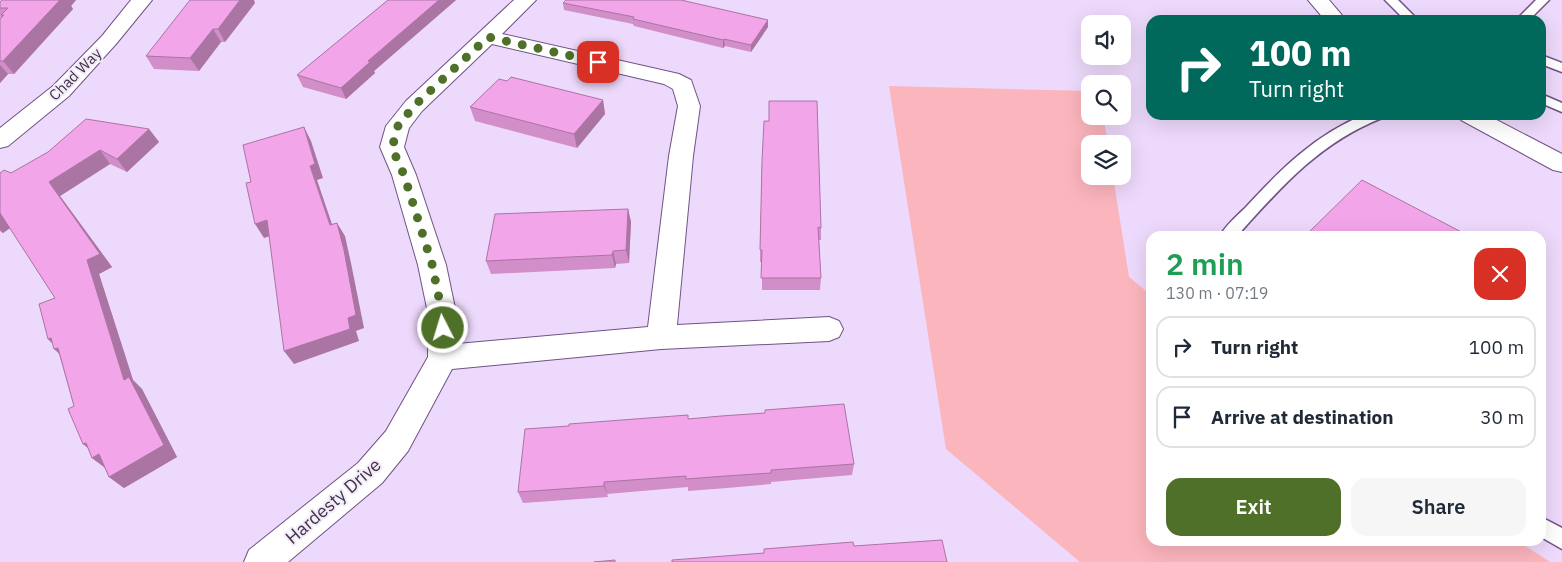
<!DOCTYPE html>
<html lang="en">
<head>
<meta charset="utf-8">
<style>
  :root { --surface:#fff; --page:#f6f6f7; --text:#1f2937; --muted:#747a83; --line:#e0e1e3; --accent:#4e7028 }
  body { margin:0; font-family:"IBM Plex Sans",sans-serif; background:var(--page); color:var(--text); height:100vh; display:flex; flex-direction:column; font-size:19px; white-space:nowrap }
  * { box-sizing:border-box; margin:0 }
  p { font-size:16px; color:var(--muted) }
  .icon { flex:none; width:28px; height:28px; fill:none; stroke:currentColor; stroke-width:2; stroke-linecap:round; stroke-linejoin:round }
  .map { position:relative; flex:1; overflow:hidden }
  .sheet { position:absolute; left:1146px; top:231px; width:400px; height:315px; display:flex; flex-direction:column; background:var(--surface); border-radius:15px; box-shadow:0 5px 20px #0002 }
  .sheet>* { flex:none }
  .banner { position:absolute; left:1146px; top:15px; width:400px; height:105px; border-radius:15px; box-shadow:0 5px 20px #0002; background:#00695c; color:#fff; overflow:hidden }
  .buttons { position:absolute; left:1081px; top:15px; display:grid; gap:10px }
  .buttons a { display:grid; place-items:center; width:50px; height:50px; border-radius:10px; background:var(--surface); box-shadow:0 5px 20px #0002; font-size:25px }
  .pin { position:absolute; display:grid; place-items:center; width:42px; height:42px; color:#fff; margin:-21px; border-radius:10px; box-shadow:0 2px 8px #0006 }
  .me { position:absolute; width:55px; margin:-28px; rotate:355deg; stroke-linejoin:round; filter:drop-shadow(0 0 4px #0008) }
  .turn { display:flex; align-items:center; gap:18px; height:105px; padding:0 20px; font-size:22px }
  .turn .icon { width:65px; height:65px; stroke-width:2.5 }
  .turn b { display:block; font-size:35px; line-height:42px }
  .round { display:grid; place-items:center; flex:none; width:52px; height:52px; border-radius:15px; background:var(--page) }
  .summary { display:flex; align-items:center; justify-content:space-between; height:85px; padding:0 20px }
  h1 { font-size:30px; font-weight:600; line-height:38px; color:#1e9e55 }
  .button { display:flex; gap:10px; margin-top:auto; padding:10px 20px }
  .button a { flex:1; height:58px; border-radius:15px; background:var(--accent); color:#fff; font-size:20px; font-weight:600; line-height:58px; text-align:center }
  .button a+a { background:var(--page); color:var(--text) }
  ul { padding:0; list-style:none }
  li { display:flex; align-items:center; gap:15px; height:62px; margin:0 10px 8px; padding:0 10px; border:2px solid var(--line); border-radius:15px }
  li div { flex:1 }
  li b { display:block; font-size:19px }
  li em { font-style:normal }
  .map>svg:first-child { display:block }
</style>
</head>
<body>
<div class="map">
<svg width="1562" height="562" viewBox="0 0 1562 562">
  <rect width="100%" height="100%" fill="#edd9fb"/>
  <path fill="#fbb5bd" d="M889 86 1090 91V116H1103L1108 144H1090V176H1113L1129 277 1151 295V541H1518L1550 562H1080L946 449Z"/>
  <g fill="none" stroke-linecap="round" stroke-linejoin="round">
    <defs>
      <path id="lane" d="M1385 0H1398L1418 20H1405Z
        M1536 0H1549L1529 20H1516Z
        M1541 55 1562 63V72L1541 64Z
        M1541 94 1562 103V112L1541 103Z
        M1364 115H1384L1382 118C1319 143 1281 187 1237 236H1220C1226 225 1237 216 1246 207 1280 170 1316 134 1364 115Z
        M1541 517 1562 528V549L1541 537Z"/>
      <path id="street" d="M131 0H152L116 44 69 96 8 146 0 148V128L53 86 102 36Z
        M514 0H536L502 34 679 74 691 80 700 106 693 156 677 325 829 317 839 321 843 329 839 337 829 341 661 349 452 369 408 451 382 483 288 562H244L249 550 358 463 386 431 428 357V313L418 265 392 175 380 147 386 126 406 101ZM492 44 664 84 673 89 678 106 669 156 648 327 457 344 456 313 446 265 416 175 404 147 409 128 422 111Z
        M1308 0H1329L1346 20H1325Z
        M1457 115H1487L1562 154V172L1553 170 1461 120Z"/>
    </defs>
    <use href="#lane" stroke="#715385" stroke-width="3"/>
    <use href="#street" stroke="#715385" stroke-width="2"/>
    <use href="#lane" fill="#fff" fill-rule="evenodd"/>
    <use href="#street" fill="#fff" fill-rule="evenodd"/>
  </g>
  <path fill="#d18ec8" d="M2 0H76L71 6 73 9 14 74H8L0 83V19L1 18 0 17V2Z
    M388 0H456L374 71 375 73 346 99 303 87 297 75Z
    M255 3 225 42H221L199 71 154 69 146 56Z
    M563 3 768 20V27L751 52 725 46 723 48 634 26 633 24 564 10Z
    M603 100 605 114 577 148 475 121 470 107Z
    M149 129 159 142 127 172 110 164 60 196 112 267 99 274 133 380 142 389 177 457 124 488 109 477 105 468 92 458 88 448 83 444 74 406 59 354 52 343 48 339 55 298 10 228 3 233 0 231V173H11Z
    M762 161 821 228V240H819L821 278 820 290H762V262H760V250Z
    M628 209 631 222 629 263 616 264 615 268 491 274 486 261Z
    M688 419 854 464 852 475 771 482V484L727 488 688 491V487L607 494 608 497 523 503 518 492Z"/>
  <path fill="#aa74a3" d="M60 0H76L71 6 73 9 14 74 3 61Z
    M240 0H254L255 3 225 42 218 29Z
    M439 0H456L374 71 375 73 346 99 341 88 368 61Z
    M768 20V27L751 52V45Z
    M213 29 221 42 199 71 190 58Z
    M724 39 725 46 723 48V40Z
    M0 65 8 74 0 83Z
    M603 100 605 114 577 148 574 134Z
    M304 127 311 141 323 178 317 180 337 239 330 225 310 166Z
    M149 129 159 142 127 172 117 159Z
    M100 150 110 164 60 196 112 267 99 274 133 380 142 389 177 457 124 488 109 477 124 380 87 260 49 182Z
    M628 209 631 222 629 263 626 250Z
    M0 213 13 226 3 233 0 230Z
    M267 220 276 234 264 238 255 224Z
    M337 223 345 236 351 263 364 328 356 331 359 341 294 364 284 351 348 318Z
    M613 251 616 264 615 268 612 255Z
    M51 338 68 362 54 349 57 348 48 339Z
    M86 443 113 466 107 469 92 458 97 455 83 444Z
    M604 482 607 494 608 497 604 486Z"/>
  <path fill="#f3a5e9" stroke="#aa74a3" d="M2 0H60L3 61H0V19L4 15H1L8 8H0V2Z
    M190 0H240L218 29H213L190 58 146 56Z
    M388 0H439L368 61 370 62 341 88 297 75Z
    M566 0H681L768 20 751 45 724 39 723 40 633 19 634 17 563 3Z
    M511 77 603 100 574 134 470 107 499 79 507 81Z
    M769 101H817L821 228 818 227 821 278H761L762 250H760L762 161 764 121H769Z
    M86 119 149 129 117 159 100 150 49 182 100 254 87 260 124 380 129 377 164 445 109 477 99 454 92 458 86 443 83 444 68 409 74 406 58 348 54 349 51 338 48 339 39 304 55 298 0 213V173L4 170 11 173 48 152Z
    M304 127 315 164 310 166 330 225 337 223 344 250 356 315 348 318 350 329 284 351 267 220 255 224 246 183 251 182 243 145Z
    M1362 180 1469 236H1305Z
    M628 209 626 250 613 251 612 255 486 261 495 214Z
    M844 404 854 464 771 470V473L726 476 686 479V476L604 482V486L518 492 525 429 569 426V424L688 415V419L721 416 765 413V410Z
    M942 540 947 562H672V560L764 553V549L853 542 854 546Z
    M615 560V562H594Z"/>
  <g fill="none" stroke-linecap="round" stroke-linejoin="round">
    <path stroke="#4e7028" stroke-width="9" stroke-dasharray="0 16.2" d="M443 328 442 313 432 264 404 175 392 148 398 126 414 106 488 37 598 62"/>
  </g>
  <g text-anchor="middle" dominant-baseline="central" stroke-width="4" stroke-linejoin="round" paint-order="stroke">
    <g font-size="15" fill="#40334a" stroke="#f3ecf8">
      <text transform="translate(75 74) rotate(-45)">Chad Way</text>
    </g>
    <g font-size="18" fill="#40334a" stroke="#f3ecf8">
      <text transform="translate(333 501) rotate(-41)">Hardesty Drive</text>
    </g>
  </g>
</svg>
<div class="buttons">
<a><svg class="icon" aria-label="sound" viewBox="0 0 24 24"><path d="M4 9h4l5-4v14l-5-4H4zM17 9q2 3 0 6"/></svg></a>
<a><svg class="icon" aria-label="search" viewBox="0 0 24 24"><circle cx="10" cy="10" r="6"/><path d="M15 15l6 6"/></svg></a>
<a><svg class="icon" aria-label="layers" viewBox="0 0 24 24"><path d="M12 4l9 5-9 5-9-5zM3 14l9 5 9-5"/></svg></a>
</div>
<div class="pin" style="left:598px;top:62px;background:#d93025"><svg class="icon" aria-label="arrive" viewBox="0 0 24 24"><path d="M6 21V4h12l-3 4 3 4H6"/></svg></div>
<svg class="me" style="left:443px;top:328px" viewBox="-20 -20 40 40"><circle r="17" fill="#4e7028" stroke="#fff" stroke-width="3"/><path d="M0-11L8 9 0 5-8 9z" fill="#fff"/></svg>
<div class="banner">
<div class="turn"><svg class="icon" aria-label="right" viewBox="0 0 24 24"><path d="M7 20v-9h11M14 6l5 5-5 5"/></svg><div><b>100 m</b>Turn right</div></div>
</div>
<section class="sheet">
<div class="summary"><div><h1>2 min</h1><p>130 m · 07:19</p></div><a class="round" style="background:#d93025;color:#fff"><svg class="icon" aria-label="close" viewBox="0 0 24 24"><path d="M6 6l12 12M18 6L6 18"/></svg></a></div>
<ul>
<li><svg class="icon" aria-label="right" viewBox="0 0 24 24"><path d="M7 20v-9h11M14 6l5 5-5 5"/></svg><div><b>Turn right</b></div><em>100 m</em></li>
<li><svg class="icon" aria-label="arrive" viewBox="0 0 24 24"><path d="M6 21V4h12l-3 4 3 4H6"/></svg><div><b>Arrive at destination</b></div><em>30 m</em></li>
</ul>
<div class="button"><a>Exit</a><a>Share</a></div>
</section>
</div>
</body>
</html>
